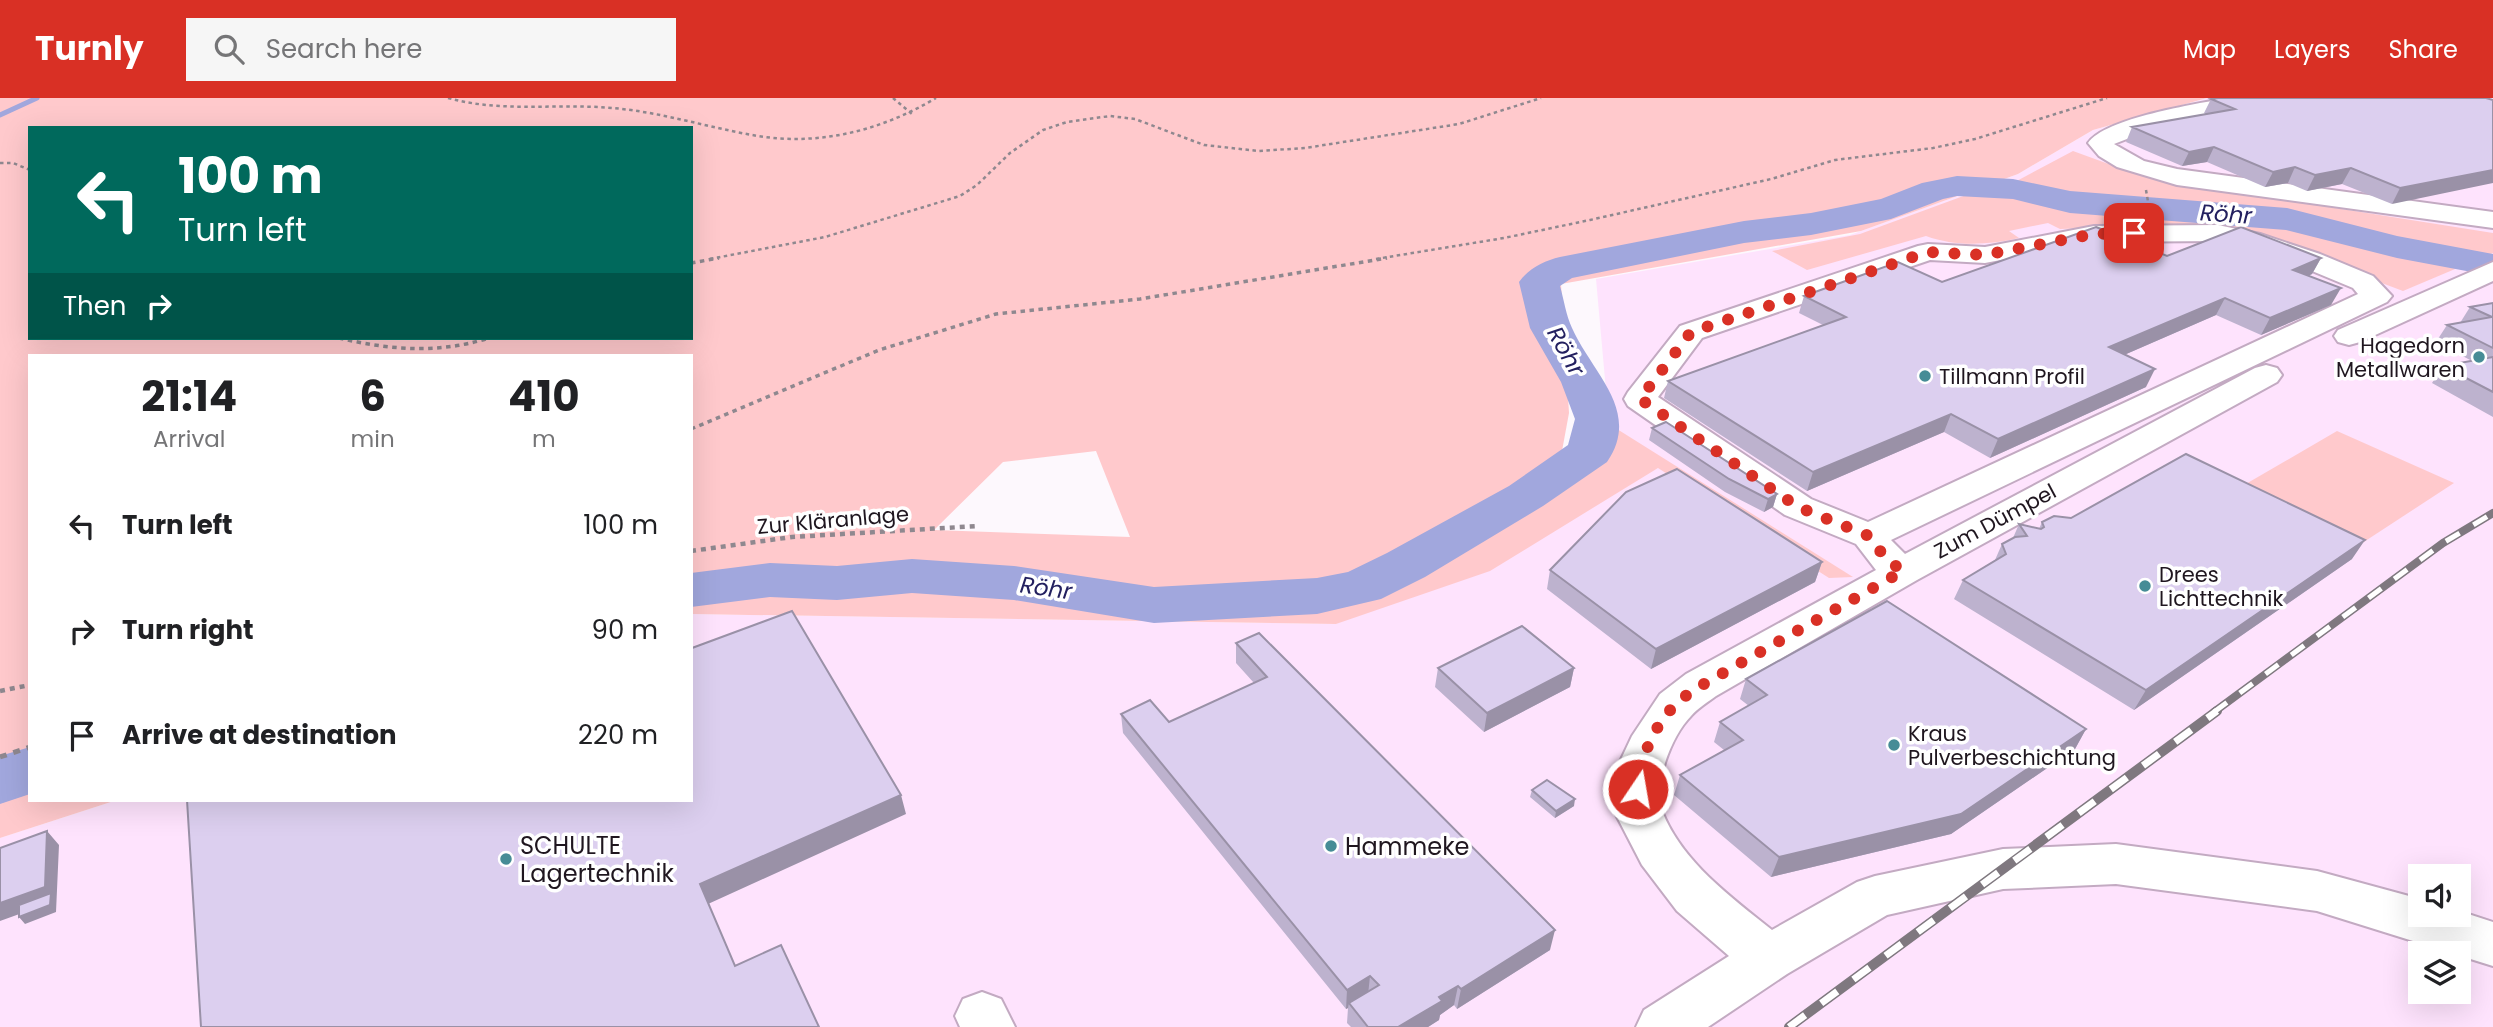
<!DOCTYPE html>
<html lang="en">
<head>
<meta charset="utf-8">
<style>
  :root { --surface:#fff; --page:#f6f6f6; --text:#202124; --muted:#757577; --accent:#d93025 }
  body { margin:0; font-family:Poppins,sans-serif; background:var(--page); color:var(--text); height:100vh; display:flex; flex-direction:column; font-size:26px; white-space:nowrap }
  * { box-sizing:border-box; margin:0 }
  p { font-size:23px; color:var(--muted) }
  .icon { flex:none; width:38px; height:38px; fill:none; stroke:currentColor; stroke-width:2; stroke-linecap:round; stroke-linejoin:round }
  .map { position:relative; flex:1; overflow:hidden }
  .side { position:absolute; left:28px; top:256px; width:665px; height:448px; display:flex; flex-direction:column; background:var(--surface); border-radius:0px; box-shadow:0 7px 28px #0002 }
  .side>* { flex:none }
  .top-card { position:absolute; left:28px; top:28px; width:665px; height:214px; border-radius:0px; box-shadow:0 7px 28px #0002; background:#00695c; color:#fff; overflow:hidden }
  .tools { position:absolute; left:2408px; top:766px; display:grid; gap:14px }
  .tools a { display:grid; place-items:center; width:63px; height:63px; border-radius:0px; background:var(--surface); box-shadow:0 7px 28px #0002; font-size:35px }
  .pin { position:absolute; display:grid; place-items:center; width:60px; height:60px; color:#fff; margin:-30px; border-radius:14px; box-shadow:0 4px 10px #0006 }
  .me { position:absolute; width:77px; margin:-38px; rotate:12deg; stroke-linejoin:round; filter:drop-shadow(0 0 5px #0008) }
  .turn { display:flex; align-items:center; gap:24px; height:147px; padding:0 35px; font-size:32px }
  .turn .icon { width:91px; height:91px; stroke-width:2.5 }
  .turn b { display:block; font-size:49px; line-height:60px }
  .then { display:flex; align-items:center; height:66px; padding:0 35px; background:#0003; gap:14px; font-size:26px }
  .eta { display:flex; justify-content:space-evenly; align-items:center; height:119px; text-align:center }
  .eta b { font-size:42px; font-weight:700; line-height:49px }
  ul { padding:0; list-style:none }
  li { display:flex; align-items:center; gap:21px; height:105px; padding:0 35px }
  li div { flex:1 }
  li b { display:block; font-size:26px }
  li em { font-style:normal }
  header { display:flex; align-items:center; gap:42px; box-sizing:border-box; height:98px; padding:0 35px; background:var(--accent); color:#fff }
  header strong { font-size:33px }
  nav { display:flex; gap:38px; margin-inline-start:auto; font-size:24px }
  .search { width:490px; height:63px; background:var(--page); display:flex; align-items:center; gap:18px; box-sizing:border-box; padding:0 24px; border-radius:0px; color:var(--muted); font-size:26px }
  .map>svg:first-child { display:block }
</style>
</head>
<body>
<header>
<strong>Turnly</strong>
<div class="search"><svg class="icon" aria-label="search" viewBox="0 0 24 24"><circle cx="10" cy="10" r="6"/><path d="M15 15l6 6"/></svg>Search here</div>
<nav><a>Map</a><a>Layers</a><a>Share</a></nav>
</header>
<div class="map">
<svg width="2493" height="929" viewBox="0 0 2493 929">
  <rect width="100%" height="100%" fill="#fdf8fd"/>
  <path fill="#fee3fd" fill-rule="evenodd" d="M2207 0H2493V929H0V740L117 702H691V516L1336 526 1658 370 1609 326 1596 181 1850 137 2018 76 2093 32ZM2420 779H2459V817H2420ZM2420 856H2459V894H2420Z"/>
  <path fill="#ffc9cc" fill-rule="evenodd" d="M0 0H2207L2093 32 2018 76 1861 133 1561 186 1569 315 1562 353 1609 326 1853 479 1829 480 1658 370 1490 473 1336 526 691 516V257H30V702H117L0 740ZM30 30H691V240H30ZM1096 353 1130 439 934 432 1003 364Z
    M2073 53 2136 76 2190 90 2304 105 2493 135V155L2403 193 2257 138 2158 128 2155 114 1998 93Z
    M1977 93 2143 117 2146 128 2060 131 2048 125 2009 133 2019 140C1988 147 1956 149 1926 138L1807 172 1772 153 1860 136Z
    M2337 333 2454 385 2350 453 2232 394Z"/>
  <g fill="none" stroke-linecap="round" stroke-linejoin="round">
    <path stroke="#a1a7dd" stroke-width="5" d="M0 17 37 0"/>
    <path fill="#a1a7dd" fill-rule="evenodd" d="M1957 78 2013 81 2070 93 2287 110 2397 138 2493 156V178L2397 160 2286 132 2070 115 2013 101 1957 98 1943 101 1891 121 1811 137 1744 145 1572 180 1560 188C1564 202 1566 217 1572 230 1592 275 1642 313 1607 364L1543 408 1425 479 1381 501 1317 516 1154 525 1014 502 912 495 837 502 770 499 691 509V475L770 465 837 468 912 461 1014 468 1154 489 1317 480 1348 474 1387 455 1509 388 1568 347 1575 321 1561 284 1530 230 1519 184C1529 170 1544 163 1560 159L1744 123 1811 115 1881 101 1922 85Z
      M30 649V696L0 706V658Z"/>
    <defs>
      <path id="minor" d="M2228 0H2273L2270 5 2158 29 2114 46 2144 63 2177 71 2493 114V130L2177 87 2117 69 2099 58 2088 45C2105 20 2196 6 2228 0Z
        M2218 127 2260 136 2320 156 2373 178 2392 198 2387 204 1891 442 1905 456 2255 270 2266 267 2277 270 2282 277 2277 284 1917 482 1716 598C1708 604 1698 610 1691 618 1672 637 1652 687 1662 713 1682 764 1731 799 1772 832L1857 784 1875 778 2003 751 2116 746 2317 773 2420 801V817H2459V813L2493 824V868L2317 813 2116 786 2003 791 1887 817 1787 876 1708 929H1636L1644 912 1729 858 1677 813 1642 767 1613 711 1616 672 1632 638 1660 596 1686 576 1876 472 1856 446 1785 417 1628 308 1624 301 1628 294 1680 228 1918 148 1928 146 1985 149 2094 128ZM2218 143 2300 168 2353 190 2358 196 1868 424 1811 401 1658 299 1702 240 1930 162 1985 165 2094 144Z
        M2493 164V183L2360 244 2349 247 2338 244 2334 238 2338 232Z
        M982 894 1001 901 1015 929H960L955 918 963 901Z"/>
    </defs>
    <use href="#minor" stroke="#c3aac2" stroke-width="4"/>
    <path stroke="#8f888f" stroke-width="2.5" stroke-dasharray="3.5 3.5" stroke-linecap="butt" d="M448 0C502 15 557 5 612 10 662 14 709 30 758 38 821 48 882 32 936 0
      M893 0 912 16
      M0 65H13L30 72
      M2146 92 2150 115
      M710 161 825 139 960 98 977 87 1010 55 1043 32 1067 24 1110 18 1135 21 1204 47 1259 53 1305 50 1459 26 1541 0
      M1376 161 1504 140 1590 122 1771 81 1835 62 1933 50 1975 41 2107 0"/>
    <path stroke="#8f888f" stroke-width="3.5" stroke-dasharray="4.5 4.5" stroke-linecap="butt" d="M691 165 719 160
      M339 240C390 252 438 256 489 240
      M691 331 879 252 996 216 1140 201 1387 160"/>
    <path stroke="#8f888f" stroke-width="4.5" stroke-dasharray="5 5" stroke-linecap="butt" d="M691 453 792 439 978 428
      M0 593 30 587"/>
    <path stroke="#8f888f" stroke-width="5" stroke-dasharray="7 7" stroke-linecap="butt" d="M0 659 30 649"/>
    <use href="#minor" fill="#fff" fill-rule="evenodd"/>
    <defs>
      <path id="rail-far1" d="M2214 614 2443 445 2493 415"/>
      <path id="rail" d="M1789 929 2217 613"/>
    </defs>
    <use href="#rail-far1" stroke="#7f787f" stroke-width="8"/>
    <use href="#rail" stroke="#7f787f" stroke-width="10"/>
    <use href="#rail-far1" stroke="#fff" stroke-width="5" stroke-dasharray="16" stroke-linecap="butt"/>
    <use href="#rail" stroke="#fff" stroke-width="7" stroke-dasharray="20" stroke-linecap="butt"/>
  </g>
  <path fill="#bdb2ce" d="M2486 0 2392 106 2342 86 2307 93 2288 85 2265 89 2207 64 2182 68 2126 44 2132 29 2206 16 2204 15 2211 1Z
    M2167 158 2321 160 2312 176 2309 178 2331 207 2261 237 2216 217 2124 257 2146 289 1990 360 1944 334 1807 393 1664 300 1668 283 1823 227 1799 215 1804 198 1942 184Z
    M2493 205V319L2432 285 2443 268 2472 263 2436 244 2447 227 2460 225 2470 209Z
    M1652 330 1777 396 1773 409 1764 414 1725 394 1649 342Z
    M2042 424 2352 461 2134 612 1954 501 1963 482 1995 462 2002 446 2013 440 2019 426 2039 431Z
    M1822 464 1815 484 1651 571 1547 491 1550 472Z
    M1236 545 1550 852 1457 911 1454 907 1440 917 1439 922 1428 929H1351L1347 925 1348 910 1346 911 1123 635 1121 616 1169 624 1254 585 1236 565Z
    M1438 570H1574L1570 589 1484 634 1435 589Z
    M1746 581 2086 631 2075 651 1951 736 1771 779 1674 697 1680 677 1724 652 1714 644 1720 624 1749 608 1740 601Z
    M1532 692 1574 708 1555 720 1530 699Z"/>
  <path fill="#9a91a7" d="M2214 49 2207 64 2182 68 2189 54Z
    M2295 69 2288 85 2265 89 2273 74Z
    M2351 70 2342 86 2307 93 2315 77Z
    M2493 72V85L2392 106 2400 90Z
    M2321 160 2312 176 2285 188 2293 172Z
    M2341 190 2331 207 2261 237 2270 220Z
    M2225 200 2216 217 2101 267 2109 249Z
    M2155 271 2146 289 1990 360 1998 341Z
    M1951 316 1944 334 1807 393 1813 374Z
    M1777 396 1773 409 1764 414 1768 401Z
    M2365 442 2352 461 2134 612 2146 592Z
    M1822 464 1815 484 1651 571 1656 551Z
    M1574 570 1570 589 1484 634 1487 615Z
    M2086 631 2075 651 1951 736 1771 779 1779 759Z
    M901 697 906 716 708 806 700 786Z
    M1575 701 1574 708 1555 720 1556 713Z
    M47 733 59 747 56 814 25 826 19 819 50 805 0 823V805Z
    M1555 832 1550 852 1457 911 1461 891Z
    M1370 878 1368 897 1349 905 1348 910 1346 911 1347 892Z
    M1458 888 1454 907 1440 917 1439 922 1428 929H1398L1439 899Z"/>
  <path fill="#dccfef" stroke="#9a91a7" stroke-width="2" d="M2218 0H2486L2493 2V72L2400 90 2351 70 2315 77 2295 69 2273 74 2214 49 2189 54 2132 29 2235 11 2211 1Z
    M2096 129 2167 158 2241 129 2321 160 2293 172 2341 190 2270 220 2225 200 2109 249 2155 271 1998 341 1951 316 1813 374 1668 283 1846 219 1804 198 1898 164 1942 184Z
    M2493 205V250L2447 227 2492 219 2470 209Z
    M2493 259V294L2443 268Z
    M1666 324 1777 396 1768 401 1729 381 1652 330Z
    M2186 356 2365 442 2146 592 1963 482 2006 456 2002 446 2015 439 2027 438 2019 426 2041 431 2044 429 2042 424 2054 418 2071 420Z
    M1677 371 1822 464 1656 551 1550 472 1626 394Z
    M1887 503 2086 631 1961 716 1779 759 1680 677 1743 642 1720 624 1767 597 1746 581Z
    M792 513 901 697 700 786 735 868 781 847 819 929H201L187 702H691V549L692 550Z
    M1522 528 1574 570 1487 615 1438 570Z
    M1259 535 1555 832 1461 891 1458 888 1439 899 1442 903 1398 929H1368L1349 905 1379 887 1370 878 1347 892 1121 616 1150 602 1169 624 1267 579 1236 545Z
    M1547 682 1575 701 1556 713 1532 692Z
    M47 733 45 789 0 805V750Z
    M51 795 50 807 19 819V807Z"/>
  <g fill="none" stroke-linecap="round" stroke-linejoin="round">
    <path stroke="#d93025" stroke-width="12" stroke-dasharray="0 21.6" d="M1638 691C1639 662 1654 628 1675 607 1682 599 1693 594 1702 587L1903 473 1886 461 1869 438 1798 409 1640 301 1691 234 1875 172 1928 154 1985 157 2094 136 2134 135"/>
  </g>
  <g fill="#468c96" stroke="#fff" stroke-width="2.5">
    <circle cx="2479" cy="259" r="7"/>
    <circle cx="1925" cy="278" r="7"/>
    <circle cx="2145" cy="488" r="7"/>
    <circle cx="1894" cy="647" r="7"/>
    <circle cx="1331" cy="748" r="7"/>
    <circle cx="506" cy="761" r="7"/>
  </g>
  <g text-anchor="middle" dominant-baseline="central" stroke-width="7" stroke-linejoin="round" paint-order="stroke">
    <g font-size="21" fill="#1f161f" stroke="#fff" text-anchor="start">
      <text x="2465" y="247" text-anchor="end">Hagedorn<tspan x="2465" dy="24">Metallwaren</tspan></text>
      <text x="1939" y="278">Tillmann Profil</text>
      <text x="2159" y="476">Drees<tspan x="2159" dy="24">Lichttechnik</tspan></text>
      <text x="1908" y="635">Kraus<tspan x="1908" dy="24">Pulverbeschichtung</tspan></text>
    </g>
    <g font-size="21" fill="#1f161f" stroke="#fff">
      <text transform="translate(833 422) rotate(-5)">Zur Kläranlage</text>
      <text transform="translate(1995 423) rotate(-28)">Zum Dümpel</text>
    </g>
    <g font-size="23" font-style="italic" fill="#23205f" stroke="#fff">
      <text transform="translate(2226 116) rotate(4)">Röhr</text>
      <text transform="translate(1566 253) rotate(61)">Röhr</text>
      <text transform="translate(1046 490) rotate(8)">Röhr</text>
    </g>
    <g font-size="24" fill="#1f161f" stroke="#fff" text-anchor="start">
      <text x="520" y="747">SCHULTE<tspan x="520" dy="28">Lagertechnik</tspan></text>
      <text x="1345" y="748">Hammeke</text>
    </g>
  </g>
</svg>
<div class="tools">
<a><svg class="icon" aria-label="sound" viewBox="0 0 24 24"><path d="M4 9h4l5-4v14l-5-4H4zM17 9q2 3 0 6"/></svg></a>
<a><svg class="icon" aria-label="layers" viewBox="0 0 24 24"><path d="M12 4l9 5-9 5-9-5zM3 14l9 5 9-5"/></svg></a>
</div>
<div class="pin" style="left:2134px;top:135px;background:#d93025"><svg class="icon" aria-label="arrive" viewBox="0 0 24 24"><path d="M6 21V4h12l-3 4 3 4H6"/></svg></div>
<svg class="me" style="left:1638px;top:691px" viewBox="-20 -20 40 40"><circle r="17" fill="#d93025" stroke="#fff" stroke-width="3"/><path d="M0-11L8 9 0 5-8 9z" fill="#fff"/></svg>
<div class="top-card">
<div class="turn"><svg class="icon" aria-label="left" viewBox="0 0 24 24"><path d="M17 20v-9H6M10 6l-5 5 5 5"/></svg><div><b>100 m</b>Turn left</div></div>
<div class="then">Then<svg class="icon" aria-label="right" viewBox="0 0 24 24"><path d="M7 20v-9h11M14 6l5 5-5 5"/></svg></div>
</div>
<section class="side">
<div class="eta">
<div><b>21:14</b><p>Arrival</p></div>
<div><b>6</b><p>min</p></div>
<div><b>410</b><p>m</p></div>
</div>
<ul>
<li><svg class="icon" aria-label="left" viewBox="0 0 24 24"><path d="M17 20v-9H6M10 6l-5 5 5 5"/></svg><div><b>Turn left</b></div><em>100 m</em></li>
<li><svg class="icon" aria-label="right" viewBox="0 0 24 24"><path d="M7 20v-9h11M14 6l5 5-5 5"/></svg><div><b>Turn right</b></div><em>90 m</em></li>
<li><svg class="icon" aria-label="arrive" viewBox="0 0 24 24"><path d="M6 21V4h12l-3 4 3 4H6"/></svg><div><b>Arrive at destination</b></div><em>220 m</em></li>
</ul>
</section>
</div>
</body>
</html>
